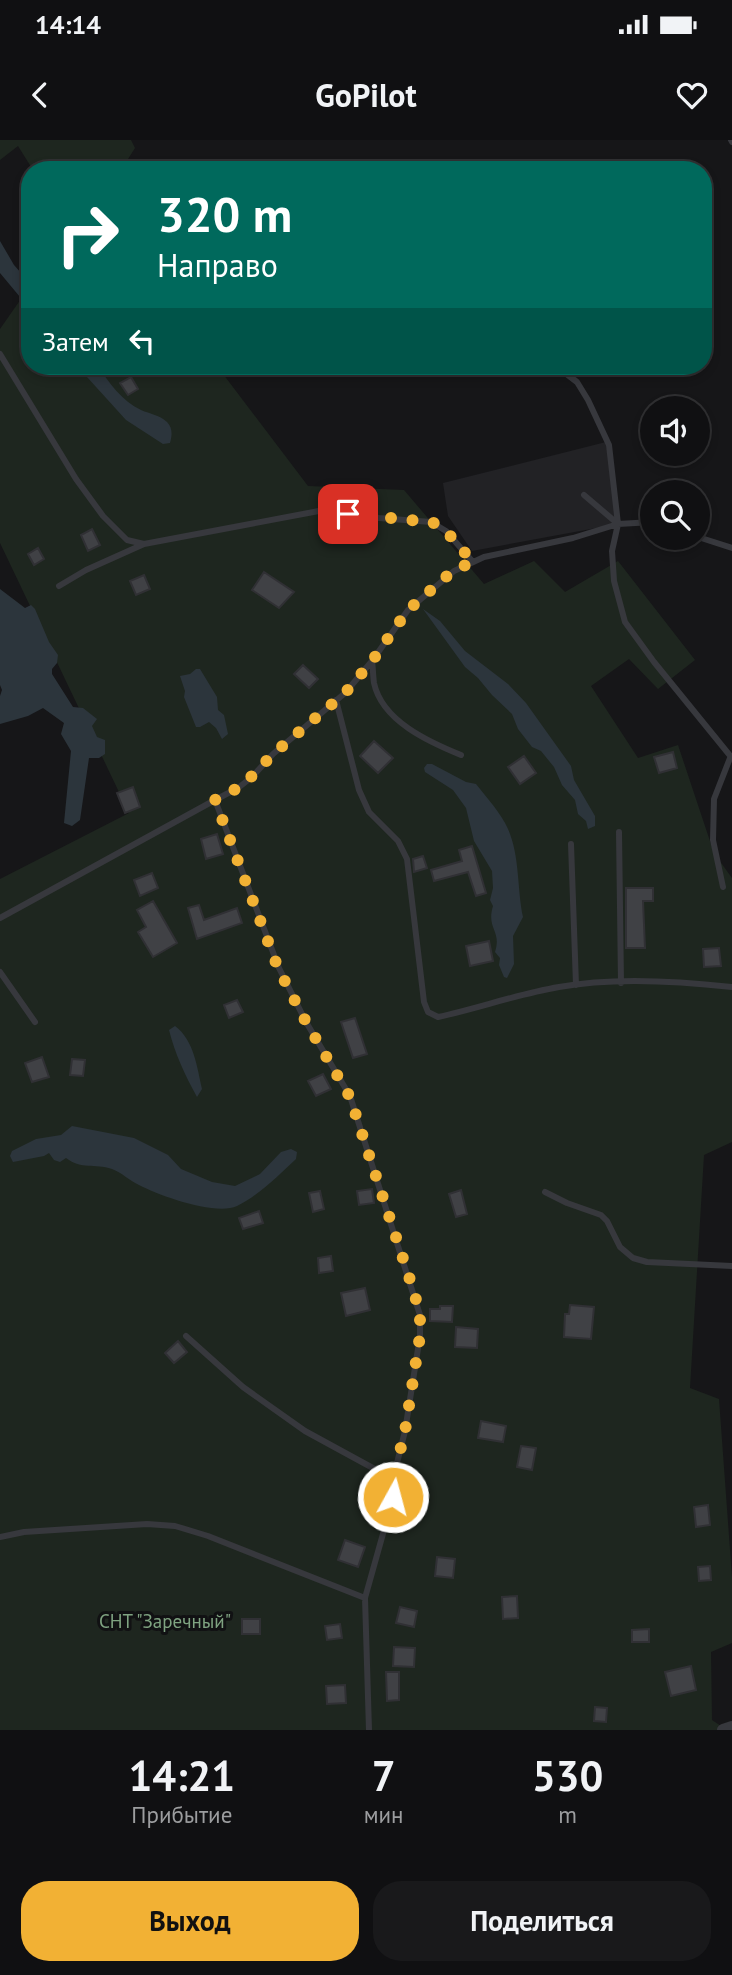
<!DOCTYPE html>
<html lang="ru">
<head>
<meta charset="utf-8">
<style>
  :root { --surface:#101012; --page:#19191b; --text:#f1f3f6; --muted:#9c9d9f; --line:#303032; --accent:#f2b134 }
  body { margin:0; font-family:"PT Sans",sans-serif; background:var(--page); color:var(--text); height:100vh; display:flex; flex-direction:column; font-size:26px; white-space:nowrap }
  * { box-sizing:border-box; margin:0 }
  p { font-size:23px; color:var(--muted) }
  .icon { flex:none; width:38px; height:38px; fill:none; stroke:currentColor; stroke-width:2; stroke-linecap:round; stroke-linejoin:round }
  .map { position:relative; height:1590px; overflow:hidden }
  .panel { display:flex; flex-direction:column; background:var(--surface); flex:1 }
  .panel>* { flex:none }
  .banner { position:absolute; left:21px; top:21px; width:691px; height:214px; border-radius:28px; box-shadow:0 4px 10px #0003,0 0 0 2px var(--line); background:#00695c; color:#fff; overflow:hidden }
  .fabs { position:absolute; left:640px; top:256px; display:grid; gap:14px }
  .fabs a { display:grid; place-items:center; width:70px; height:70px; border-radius:50%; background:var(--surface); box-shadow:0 4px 10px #0003,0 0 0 2px var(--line); font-size:35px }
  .pin { position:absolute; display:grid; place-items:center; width:60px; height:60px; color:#fff; margin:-30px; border-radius:14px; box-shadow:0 4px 10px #0006 }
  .me { position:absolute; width:77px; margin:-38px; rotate:7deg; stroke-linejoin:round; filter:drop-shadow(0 0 5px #0008) }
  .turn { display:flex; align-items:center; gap:24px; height:147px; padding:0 21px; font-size:32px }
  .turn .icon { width:91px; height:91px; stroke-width:2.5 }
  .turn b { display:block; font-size:49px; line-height:60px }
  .then { display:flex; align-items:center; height:66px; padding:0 21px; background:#0003; gap:14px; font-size:26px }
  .eta { display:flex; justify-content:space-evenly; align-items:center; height:119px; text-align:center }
  .eta b { font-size:42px; font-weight:700; line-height:49px }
  .primary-button { display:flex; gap:14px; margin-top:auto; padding:14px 21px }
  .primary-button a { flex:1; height:80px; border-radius:28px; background:var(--accent); color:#111; font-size:28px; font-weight:700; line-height:80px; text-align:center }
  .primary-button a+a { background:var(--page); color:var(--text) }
  .status { display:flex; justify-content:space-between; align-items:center; height:49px; padding:0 35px; background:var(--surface); direction:ltr }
  .status svg { height:19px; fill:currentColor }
  header { display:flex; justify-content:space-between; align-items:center; height:91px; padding:0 21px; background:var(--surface); font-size:32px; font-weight:700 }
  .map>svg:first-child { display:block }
</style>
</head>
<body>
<div class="status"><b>14:14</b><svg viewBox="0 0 49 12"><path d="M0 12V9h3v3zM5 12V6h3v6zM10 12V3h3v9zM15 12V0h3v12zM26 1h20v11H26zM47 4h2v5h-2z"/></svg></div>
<header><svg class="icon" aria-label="back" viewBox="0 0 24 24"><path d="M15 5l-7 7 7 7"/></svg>GoPilot<svg class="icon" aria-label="heart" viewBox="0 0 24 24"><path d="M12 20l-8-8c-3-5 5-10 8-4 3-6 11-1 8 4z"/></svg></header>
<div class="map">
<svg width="732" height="1590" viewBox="0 0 732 1590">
  <rect width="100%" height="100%" fill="#161618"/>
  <path fill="#222225" d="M606 302 618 384 472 411 448 376 443 343Z"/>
  <path fill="#1e261f" d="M0 0H131L135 8 121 30H33L18 6 0 20Z
    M30 146V226H217L308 346 404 350 484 444 534 421 565 452 618 421 695 520 658 549 629 519 591 546 638 618 678 605 714 713 732 738V1002L704 1015 690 1248 719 1259 732 1437V1503L711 1512 712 1580 727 1590H0V739L129 673 0 403V189Z"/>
  <path fill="#2c353c" d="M0 101 14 125 30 143V169L0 133Z
    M77 226H98C109 243 122 261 141 270 150 274 160 275 167 282 173 288 172 296 170 303L163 304 126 280Z
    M0 449 25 468 31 465 35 469 49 502 58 515 57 523 52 529V534L73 567 83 568 97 579 92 586 97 597 105 600V614L99 618H89L80 680 72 686 64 683 71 611 61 594 64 583 43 568 28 576 0 584V556L2 550 0 545Z
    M423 469 440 481 465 511 508 544 526 563 571 626 574 640 595 676V686L588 689 586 681 578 674 575 660 562 645 554 627 541 611 532 607 518 589 512 574 492 555 478 538 465 527Z
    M196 529H200L217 557 218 570 224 575 228 594 222 599 216 588 209 582 200 587H196L184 557 185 551 180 536 190 534Z
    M427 624H432L466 642 476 644C487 658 501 673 508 689 520 716 517 749 523 777L513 796 514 824 507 838 504 837 499 825 500 818 495 812C502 790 486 789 493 766L490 760 493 748 492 731 474 701 466 668 453 650 425 632 424 628Z
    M175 886C194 900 197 927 202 949L197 957C185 935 175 914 169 890Z
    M72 986 134 998 168 1015 181 1029 212 1042 235 1046 260 1034 281 1012 291 1009 297 1012 296 1019C280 1034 257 1057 237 1066 216 1076 160 1056 139 1045 130 1041 121 1032 112 1029 94 1023 82 1030 66 1018L60 1022 54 1020 49 1013 44 1016 13 1022 10 1016 12 1011 36 999 61 995Z"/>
  <path fill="#404145" stroke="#303034" stroke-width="2" d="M131 237 138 249 128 255 120 243Z
    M92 389 100 405 88 411 81 395Z
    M38 408 44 419 34 425 28 414Z
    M264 432 294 452 279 468 252 450Z
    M144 435 150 449 136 455 130 441Z
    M303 525 318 539 309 548 294 534Z
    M374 601 393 618 378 633 360 616Z
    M673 612 677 628 659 633 654 617Z
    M524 616 536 633 520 644 508 627Z
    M133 647 140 667 125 673 117 653Z
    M217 694 223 714 206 719 201 699Z
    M472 706 486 753 476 756 468 732 434 741 431 730 462 721 459 710Z
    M423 716 427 728 414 732 413 719Z
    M152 733 158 748 140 756 134 740Z
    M626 748H653V761H643L645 808H626Z
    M153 761 177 803 153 817 138 792 146 787 137 770Z
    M199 765 204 780 237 768 242 783 197 799 188 768Z
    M489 801 493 821 470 826 466 806Z
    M719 808 721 826 704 827 703 809Z
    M237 860 243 872 229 878 224 865Z
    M355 878 367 914 353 918 341 882Z
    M42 917 49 937 32 942 25 923Z
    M72 919 85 920 83 936 70 935Z
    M323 934 331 949 316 956 308 941Z
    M372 1049 374 1063 359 1065 357 1051Z
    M461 1050 467 1074 456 1077 449 1054Z
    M320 1051 324 1069 313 1072 309 1053Z
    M259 1071 263 1083 243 1089 239 1078Z
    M331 1116 333 1131 319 1133 318 1118Z
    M365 1148 370 1170 346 1176 341 1153Z
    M570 1165 594 1167 591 1199 564 1197 565 1174H569Z
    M440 1166H453L452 1182 430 1181V1169H440Z
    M456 1187 478 1189 477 1208 455 1207Z
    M178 1201 187 1212 174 1223 165 1213Z
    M481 1281 506 1286 503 1302 478 1298Z
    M521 1306 536 1308 532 1330 517 1327Z
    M708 1365 710 1385 696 1387 694 1367Z
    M345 1400 365 1407 358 1427 338 1420Z
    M437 1417 455 1419 453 1438 435 1436Z
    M710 1426 711 1440 699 1441 698 1427Z
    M517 1456 518 1478 503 1479 502 1457Z
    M400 1467 417 1471 414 1487 396 1483Z
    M242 1479H260V1494H242Z
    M340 1484 342 1498 327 1500 325 1486Z
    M649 1489V1502H632V1490Z
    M394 1507 415 1508 414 1527 393 1526Z
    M691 1526 696 1550 671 1556 665 1532Z
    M386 1532H399V1560L387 1561Z
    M345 1545 346 1563 327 1564 326 1546Z
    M595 1567 607 1568 606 1582 594 1581Z"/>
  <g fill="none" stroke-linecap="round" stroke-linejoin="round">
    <path stroke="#37383d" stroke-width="6" d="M731 0 732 2
      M0 214 76 339 103 376 127 400 144 404 324 370 379 378 431 382 446 391 473 422
      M553 226 560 229 577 242 588 260 609 305 618 384 612 411 614 441 625 482 654 522 732 618
      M584 355 618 384
      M698 397 732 408
      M59 446 86 430 144 404
      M372 521C373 528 373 536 374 543 382 581 429 602 461 615
      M336 560 359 650 369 672 398 701 407 719 424 862 428 872 438 877C479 868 518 854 559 847 612 837 679 841 732 847
      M619 692 621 843
      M571 704 576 845
      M723 747 713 700 714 659 730 618
      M0 778 215 660
      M0 832 35 882
      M545 1052 567 1063 601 1075 607 1081 620 1107 633 1118 647 1122 732 1126
      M186 1196 243 1247 305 1291 393 1339
      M0 1397 24 1392 147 1384 175 1386 208 1396 365 1458
      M369 1590 365 1458 393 1358V1339L405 1291 420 1196V1175L350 956 306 882 279 828 215 660 238 648 252 637 273 614 345 553 372 521 408 470 454 431 484 417 573 398 618 384 653 382"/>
    <path stroke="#37383d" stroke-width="12" d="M723 1590 732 1587"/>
  </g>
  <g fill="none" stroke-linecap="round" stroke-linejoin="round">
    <path stroke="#f2b134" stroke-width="12" stroke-dasharray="0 21.6" d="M348 374 432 382 446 391 473 422 454 430 408 470 372 521 345 553 273 614 252 636 238 648 215 660 278 828 306 882 350 957 414 1152 420 1175V1196L405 1291 393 1339V1357"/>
  </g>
  <g text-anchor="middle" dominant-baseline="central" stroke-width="6" stroke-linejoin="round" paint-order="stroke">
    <g font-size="19" fill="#7fa381" stroke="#111113">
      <text x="165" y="1481">СНТ "Заречный"</text>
    </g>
  </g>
</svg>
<div class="fabs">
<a><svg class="icon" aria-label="sound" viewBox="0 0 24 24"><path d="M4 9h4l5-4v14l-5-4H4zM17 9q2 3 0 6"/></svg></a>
<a><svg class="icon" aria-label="search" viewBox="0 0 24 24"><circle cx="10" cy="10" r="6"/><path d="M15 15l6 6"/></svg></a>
</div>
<div class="pin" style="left:348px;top:374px;background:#d93025"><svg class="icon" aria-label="arrive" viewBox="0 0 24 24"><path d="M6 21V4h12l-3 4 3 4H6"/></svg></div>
<svg class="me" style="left:393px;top:1357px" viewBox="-20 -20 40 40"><circle r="17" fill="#f2b134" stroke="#fff" stroke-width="3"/><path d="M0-11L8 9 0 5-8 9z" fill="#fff"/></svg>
<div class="banner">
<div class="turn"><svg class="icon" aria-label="right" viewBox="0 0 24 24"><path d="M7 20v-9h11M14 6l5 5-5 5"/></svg><div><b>320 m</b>Направо</div></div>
<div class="then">Затем<svg class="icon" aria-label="left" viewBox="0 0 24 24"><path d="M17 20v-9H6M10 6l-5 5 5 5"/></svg></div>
</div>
</div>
<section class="panel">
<div class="eta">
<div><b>14:21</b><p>Прибытие</p></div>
<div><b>7</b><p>мин</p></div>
<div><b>530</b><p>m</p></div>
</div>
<div class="primary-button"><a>Выход</a><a>Поделиться</a></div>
</section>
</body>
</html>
